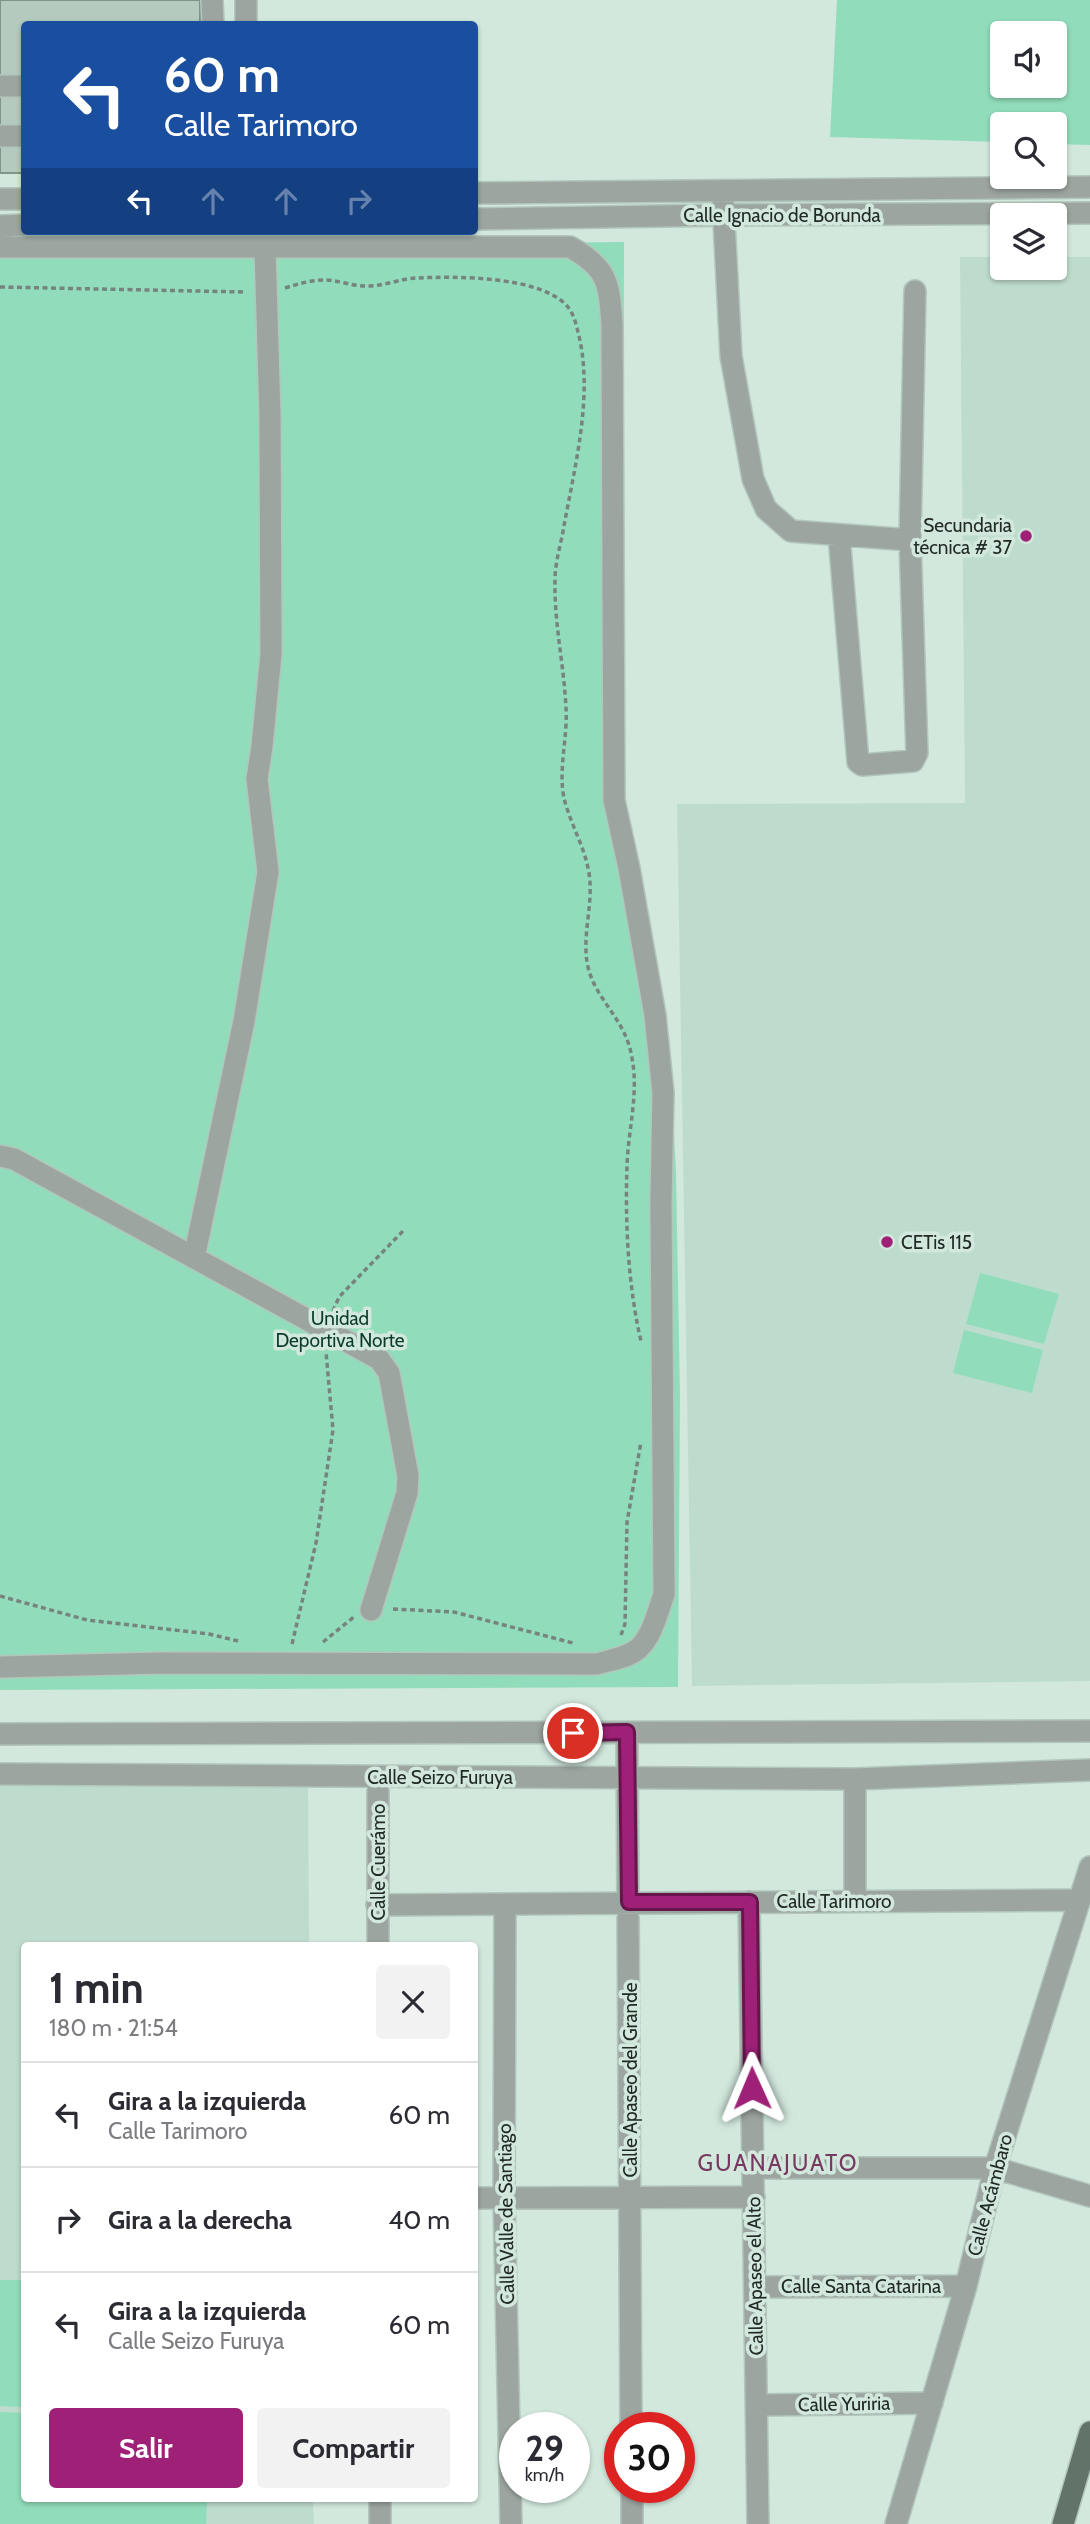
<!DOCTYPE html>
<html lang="es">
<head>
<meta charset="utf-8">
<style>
  :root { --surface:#fff; --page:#f2f2f3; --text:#2b2b33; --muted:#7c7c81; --line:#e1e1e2; --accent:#9e2177 }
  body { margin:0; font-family:Cabin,sans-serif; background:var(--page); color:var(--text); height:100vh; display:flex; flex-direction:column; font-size:26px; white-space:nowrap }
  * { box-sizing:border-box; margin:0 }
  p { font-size:23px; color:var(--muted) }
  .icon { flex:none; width:38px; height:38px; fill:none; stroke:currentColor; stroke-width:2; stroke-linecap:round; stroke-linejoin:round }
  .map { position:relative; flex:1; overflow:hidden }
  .side { position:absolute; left:21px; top:1942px; width:457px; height:560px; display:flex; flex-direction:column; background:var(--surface); border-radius:7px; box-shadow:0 2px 5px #0004 }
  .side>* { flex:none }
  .hud { position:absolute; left:21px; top:21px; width:457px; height:214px; border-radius:7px; box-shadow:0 2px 5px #0004; background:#1a4fa0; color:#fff; overflow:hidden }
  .controls { position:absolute; left:990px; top:21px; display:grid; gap:14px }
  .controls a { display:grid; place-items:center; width:77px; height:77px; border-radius:7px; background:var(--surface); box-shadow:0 2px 5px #0004; font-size:35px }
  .speed { position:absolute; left:499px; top:2412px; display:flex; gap:14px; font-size:35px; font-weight:700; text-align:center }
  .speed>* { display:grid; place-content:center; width:91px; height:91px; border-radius:50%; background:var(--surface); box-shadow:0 2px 5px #0004; line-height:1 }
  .speed small { font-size:18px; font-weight:400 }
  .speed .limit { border:10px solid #d22; background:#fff; color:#111 }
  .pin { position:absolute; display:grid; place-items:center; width:60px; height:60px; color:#fff; margin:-30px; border:4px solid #fff; border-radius:50%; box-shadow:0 2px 7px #0007 }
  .me { position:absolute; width:77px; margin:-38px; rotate:359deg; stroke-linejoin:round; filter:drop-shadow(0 0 5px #0008) }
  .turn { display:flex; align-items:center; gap:24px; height:147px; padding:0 28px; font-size:32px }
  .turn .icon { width:91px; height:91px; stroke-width:2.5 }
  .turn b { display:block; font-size:49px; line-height:60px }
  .lanes { display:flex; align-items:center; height:66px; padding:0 28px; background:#0003; justify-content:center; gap:35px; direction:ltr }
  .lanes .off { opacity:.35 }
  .round { display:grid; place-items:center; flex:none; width:74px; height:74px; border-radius:7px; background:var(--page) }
  .head { display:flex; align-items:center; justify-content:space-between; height:119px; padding:0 28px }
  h1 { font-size:42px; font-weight:700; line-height:52px }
  .action { display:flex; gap:14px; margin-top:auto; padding:14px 28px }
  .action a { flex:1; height:80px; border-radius:7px; background:var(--accent); color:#fff; font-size:28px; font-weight:700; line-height:80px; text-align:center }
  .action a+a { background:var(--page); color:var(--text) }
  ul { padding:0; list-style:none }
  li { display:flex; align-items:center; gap:21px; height:105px; padding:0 28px; border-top:2px solid var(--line) }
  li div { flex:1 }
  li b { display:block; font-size:26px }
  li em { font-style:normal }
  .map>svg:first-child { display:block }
</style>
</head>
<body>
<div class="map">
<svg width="1090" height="2524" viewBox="0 0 1090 2524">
  <rect width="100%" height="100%" fill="#d2e8dd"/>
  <path fill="#bedccd" d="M960 257H1003V268H1055V257H1090V1681L692 1686 677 804 965 803Z
    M308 1781 309 1946H24V2499H313L314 2524H0V1786Z"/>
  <path fill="#91ddbb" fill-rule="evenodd" d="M837 0H1090V145L1055 144V124H1003V142L830 137ZM1055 33V86H1003V33Z
    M624 242 623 704 626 808 643 924 669 1036 676 1172 680 1397 678 1687 0 1690V248Z
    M980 1273 1059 1294 1044 1344 966 1324Z
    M964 1330 1043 1350 1032 1393 953 1373Z
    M0 2280H24V2407L0 2406Z
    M0 2412 24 2413V2499H207L206 2524H0Z"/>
  <path fill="#b4cabf" stroke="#80958a" stroke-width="2" d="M0 0H200V24H24V173H0Z"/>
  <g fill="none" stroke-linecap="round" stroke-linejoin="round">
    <defs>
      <path id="minor" d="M212 0 213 24
        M246 0V24
        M0 86H24
        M0 136H24
        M474 193 1090 187
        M0 199H24
        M723 202 731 356 753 479 766 509 791 531 910 540
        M474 219 724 215 1090 213
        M0 226 24 225
        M0 247H570C608 268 609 283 612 324L614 800 629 868 655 1015 663 1093 661 1203 664 1594C658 1611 652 1637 638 1649 627 1658 610 1660 597 1664L162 1663 0 1667
        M839 535 858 762 862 765 913 761 917 753 910 540 915 291
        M0 1156 14 1159 379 1359 389 1373 408 1476 407 1493 371 1610
        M194 1258 244 1021 268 872 257 779 262 746 271 654 270 416 265 248
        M627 1733 631 2427
        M0 1734 1090 1731
        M0 1774 855 1779 1090 1770
        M855 1779V1901
        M749 1902 758 2524
        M505 1904 504 2198 511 2524
        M377 1905 1080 1900
        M378 1946V1778
        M753 2168H995L1090 2196
        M474 2198 754 2197
        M755 2287 966 2286
        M757 2405 932 2403
        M632 2487V2524
        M380 2499V2524
        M896 2524 966 2286 995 2168 1090 1867"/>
      <path id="major" d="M1063 2524 1090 2432"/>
    </defs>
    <use href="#minor" stroke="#b2c6bc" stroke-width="24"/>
    <use href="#major" stroke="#b2c6bc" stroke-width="24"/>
    <path stroke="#76847d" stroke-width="3.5" stroke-dasharray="5 3.5" stroke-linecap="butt" d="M0 287 246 292
      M285 288C298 284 311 280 325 280 338 280 352 286 365 286 383 287 401 278 418 278 457 276 542 276 568 307 573 313 576 323 578 332 594 393 575 465 564 526 561 544 555 562 555 580 554 623 564 665 566 708 568 738 557 773 565 802 572 827 585 848 589 873 594 905 581 936 588 967 596 1001 626 1019 632 1058 639 1094 628 1130 627 1166 625 1222 628 1286 641 1341
      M333 1311 339 1297 403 1231
      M0 1596 87 1620 209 1634 238 1641
      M393 1609 454 1612 573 1643
      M621 1635 625 1624 627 1522 641 1442
      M323 1642 355 1616
      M292 1644 316 1543 333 1430 326 1352"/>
    <use href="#minor" stroke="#9ca5a0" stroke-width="21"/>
    <use href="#major" stroke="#62736a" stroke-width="21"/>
  </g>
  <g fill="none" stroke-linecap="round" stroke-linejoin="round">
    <defs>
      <path id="route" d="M573 1733 627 1732 629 1902H750L752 2088"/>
    </defs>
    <use href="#route" stroke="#67154d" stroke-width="18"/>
    <use href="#route" stroke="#9e2177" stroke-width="12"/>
  </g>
  <g fill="#9e2177" stroke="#d2e8dd" stroke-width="2.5">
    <circle cx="1026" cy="536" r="7"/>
    <circle cx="887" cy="1242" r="7"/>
  </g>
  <g text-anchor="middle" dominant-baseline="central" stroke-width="7" stroke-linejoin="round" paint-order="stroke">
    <g font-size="19" fill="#222a26" stroke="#d2e8dd">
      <text x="782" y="215">Calle Ignacio de Borunda</text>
      <text x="440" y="1777">Calle Seizo Furuya</text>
      <text transform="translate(378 1862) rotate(-90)">Calle Cuerámo</text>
      <text x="834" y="1901">Calle Tarimoro</text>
      <text transform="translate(630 2080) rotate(-90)">Calle Apaseo del Grande</text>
      <text transform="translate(990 2195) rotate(-75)">Calle Acámbaro</text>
      <text transform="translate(506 2214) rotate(-91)">Calle Valle de Santiago</text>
      <text transform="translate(755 2276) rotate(-91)">Calle Apaseo el Alto</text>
      <text x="861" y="2286">Calle Santa Catarina</text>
      <text transform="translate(844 2404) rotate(-1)">Calle Yuriria</text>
    </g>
    <g font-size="19" fill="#222a26" stroke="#d2e8dd" text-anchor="end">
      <text x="1012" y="525">Secundaria<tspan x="1012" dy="22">técnica # 37</tspan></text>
      <text x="901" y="1242" text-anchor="start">CETis 115</text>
    </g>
    <g font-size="19" fill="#0b3c2b" stroke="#d2e8dd">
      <text x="340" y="1318">Unidad<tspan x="340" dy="22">Deportiva Norte</tspan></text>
    </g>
    <g font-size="23" letter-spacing="2" fill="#77395f" stroke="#d2e8dd">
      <text x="778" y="2163">GUANAJUATO</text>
    </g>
  </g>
</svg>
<div class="controls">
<a><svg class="icon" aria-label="sound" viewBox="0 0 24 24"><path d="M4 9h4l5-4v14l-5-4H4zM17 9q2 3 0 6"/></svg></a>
<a><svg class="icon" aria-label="search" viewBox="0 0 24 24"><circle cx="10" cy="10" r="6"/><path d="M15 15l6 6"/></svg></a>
<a><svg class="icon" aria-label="layers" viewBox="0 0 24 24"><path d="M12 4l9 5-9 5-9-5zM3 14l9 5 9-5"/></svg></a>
</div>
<div class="speed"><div>29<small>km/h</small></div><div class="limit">30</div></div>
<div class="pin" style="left:573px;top:1733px;background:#d93025"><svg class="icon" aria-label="arrive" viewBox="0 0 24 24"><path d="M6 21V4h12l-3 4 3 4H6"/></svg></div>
<svg class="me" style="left:752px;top:2088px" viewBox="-20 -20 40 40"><path d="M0-17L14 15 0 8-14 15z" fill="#9e2177" stroke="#fff" stroke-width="4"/></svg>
<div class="hud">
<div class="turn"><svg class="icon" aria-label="left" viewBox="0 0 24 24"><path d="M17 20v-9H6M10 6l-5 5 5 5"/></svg><div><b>60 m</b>Calle Tarimoro</div></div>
<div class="lanes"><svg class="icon" aria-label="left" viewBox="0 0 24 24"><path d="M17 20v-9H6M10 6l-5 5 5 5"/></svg><svg class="icon off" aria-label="ahead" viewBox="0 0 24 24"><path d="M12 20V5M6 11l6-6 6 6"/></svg><svg class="icon off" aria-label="ahead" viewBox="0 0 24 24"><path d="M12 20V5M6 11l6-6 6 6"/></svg><svg class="icon off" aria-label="right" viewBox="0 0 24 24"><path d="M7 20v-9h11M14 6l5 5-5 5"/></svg></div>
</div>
<section class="side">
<div class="head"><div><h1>1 min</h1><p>180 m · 21:54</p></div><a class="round"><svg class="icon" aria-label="close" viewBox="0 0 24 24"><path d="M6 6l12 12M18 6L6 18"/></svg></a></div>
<ul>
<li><svg class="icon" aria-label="left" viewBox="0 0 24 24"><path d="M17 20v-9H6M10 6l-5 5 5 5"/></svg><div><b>Gira a la izquierda</b><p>Calle Tarimoro</p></div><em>60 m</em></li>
<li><svg class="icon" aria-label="right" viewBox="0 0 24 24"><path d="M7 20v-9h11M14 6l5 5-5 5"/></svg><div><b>Gira a la derecha</b></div><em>40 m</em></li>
<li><svg class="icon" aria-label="left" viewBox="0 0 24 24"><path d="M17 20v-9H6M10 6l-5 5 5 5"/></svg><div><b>Gira a la izquierda</b><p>Calle Seizo Furuya</p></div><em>60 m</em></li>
</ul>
<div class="action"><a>Salir</a><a>Compartir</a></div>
</section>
</div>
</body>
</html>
